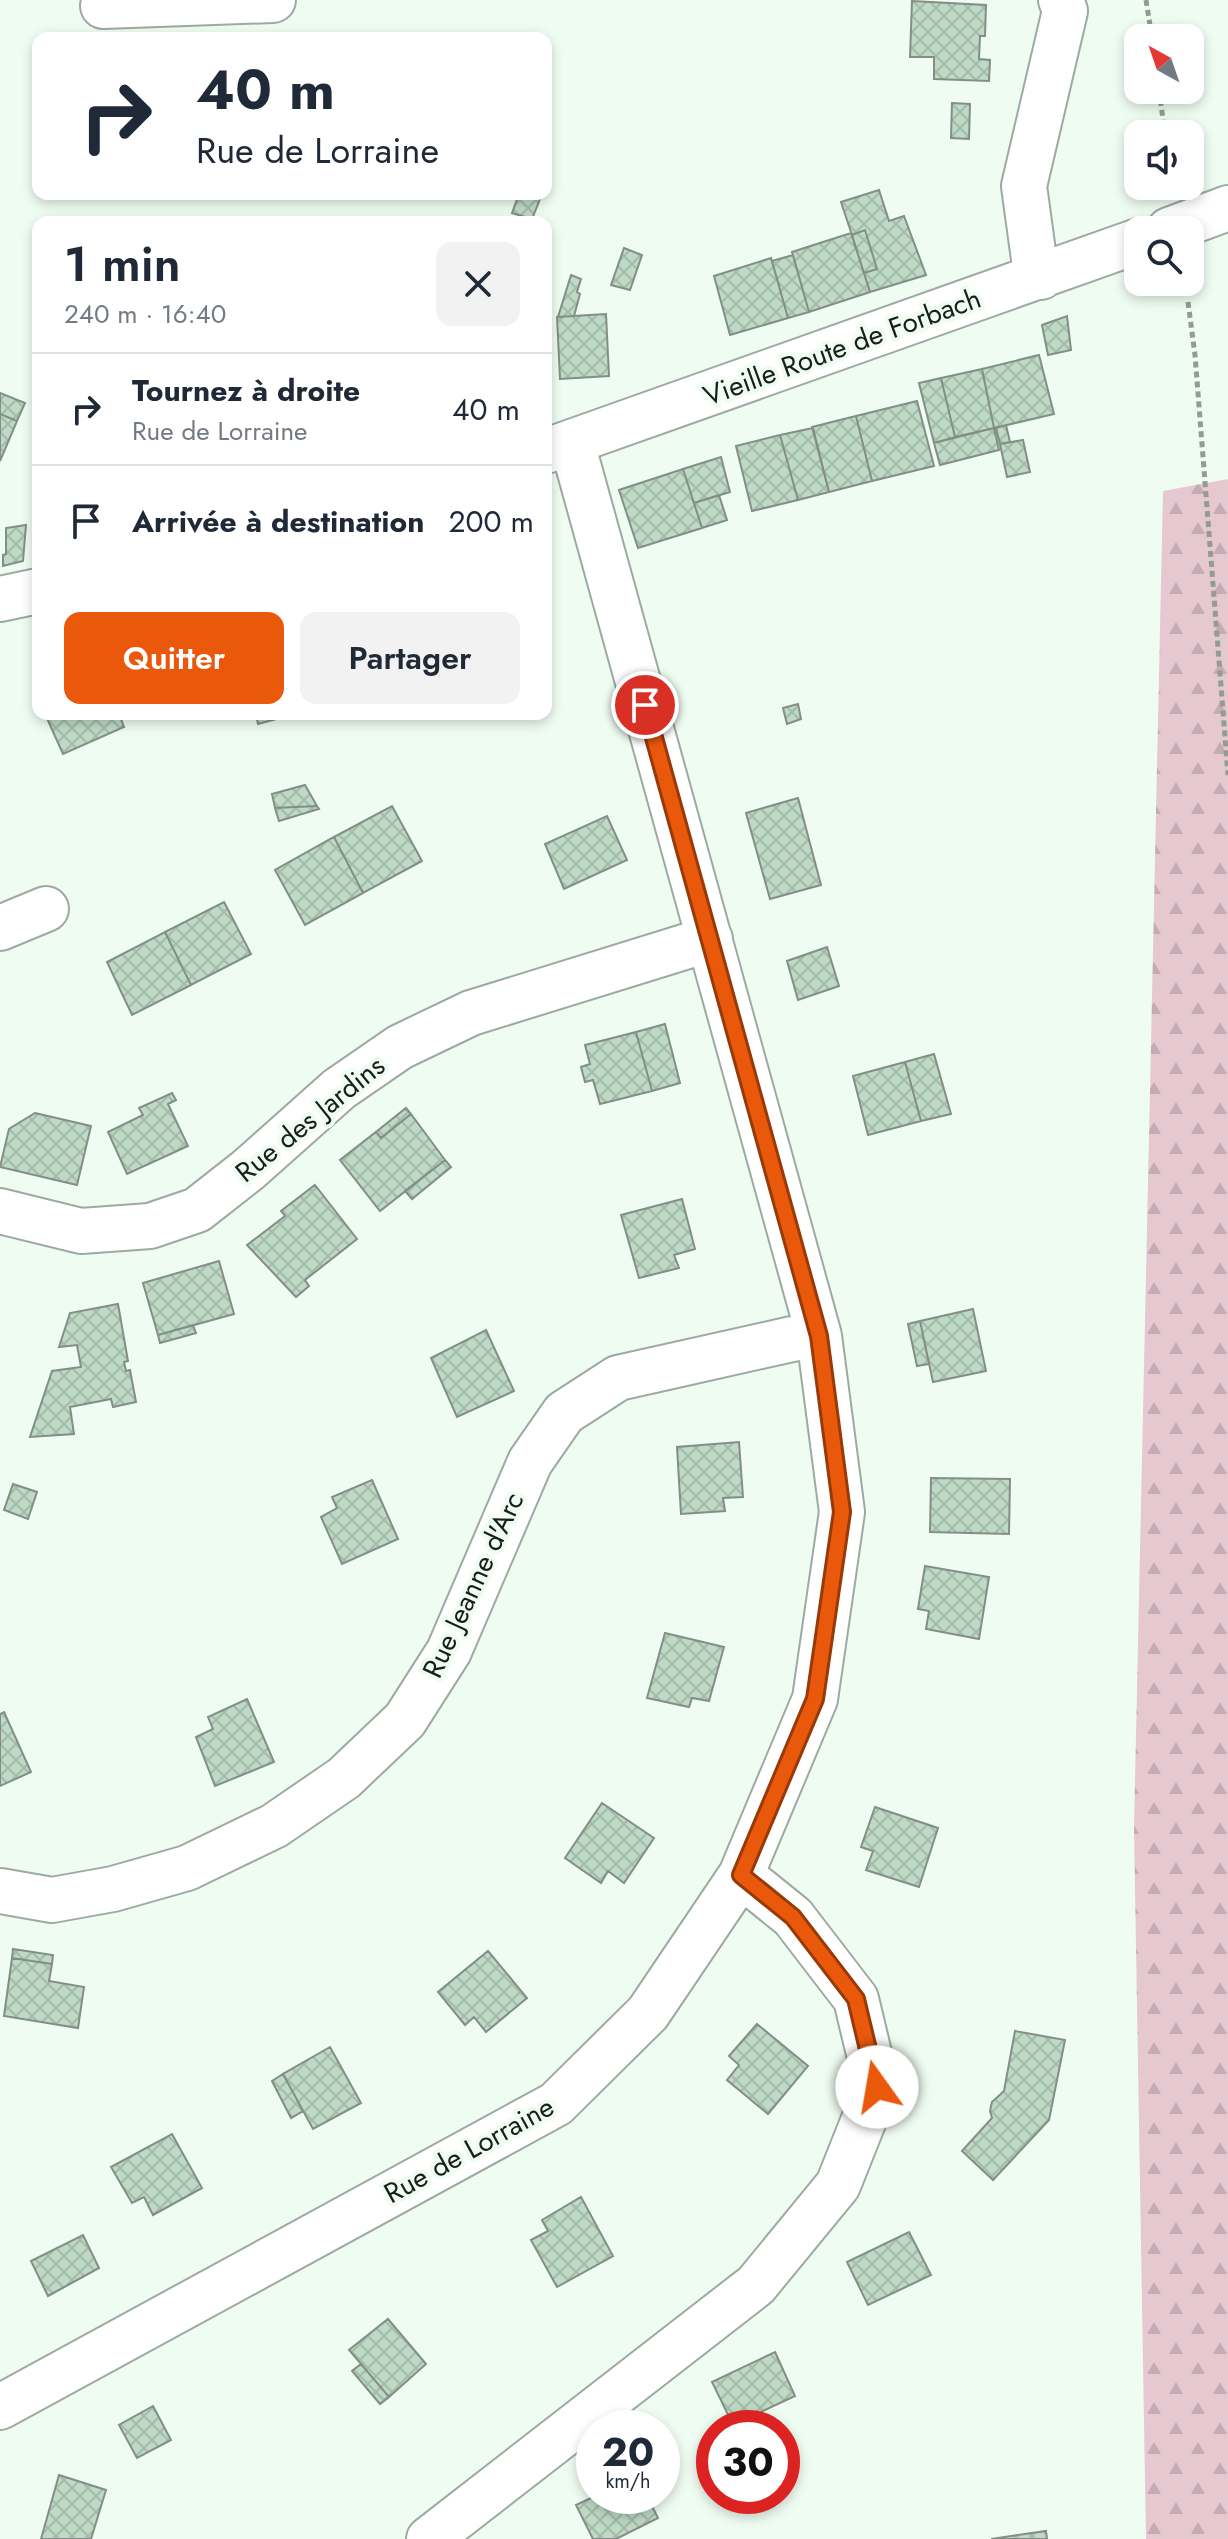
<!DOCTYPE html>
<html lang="fr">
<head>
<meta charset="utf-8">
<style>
  :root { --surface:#fff; --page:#f2f2f3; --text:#1f2937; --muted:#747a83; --line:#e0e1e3; --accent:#ea580c }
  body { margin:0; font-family:Jost,sans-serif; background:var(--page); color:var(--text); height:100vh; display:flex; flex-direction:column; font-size:30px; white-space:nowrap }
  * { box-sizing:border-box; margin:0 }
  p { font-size:26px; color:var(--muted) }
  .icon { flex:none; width:44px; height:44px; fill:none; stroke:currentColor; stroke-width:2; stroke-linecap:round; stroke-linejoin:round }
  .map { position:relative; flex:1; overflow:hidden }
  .side { position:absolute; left:32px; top:216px; width:520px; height:504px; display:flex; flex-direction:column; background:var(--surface); border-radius:16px; box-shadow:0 4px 12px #0003 }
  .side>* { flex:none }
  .top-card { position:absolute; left:32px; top:32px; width:520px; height:168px; border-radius:16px; box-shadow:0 4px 12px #0003; background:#fff; color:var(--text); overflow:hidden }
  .needle { width:52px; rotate:320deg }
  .tools { position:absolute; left:1124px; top:24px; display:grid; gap:16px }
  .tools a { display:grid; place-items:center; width:80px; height:80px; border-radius:16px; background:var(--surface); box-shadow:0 4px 12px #0003; font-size:40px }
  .speed { position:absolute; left:576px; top:2410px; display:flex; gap:16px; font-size:40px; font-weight:700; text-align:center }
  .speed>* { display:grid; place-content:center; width:104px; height:104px; border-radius:50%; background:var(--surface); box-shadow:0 4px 12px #0003; line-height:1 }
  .speed small { font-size:20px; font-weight:400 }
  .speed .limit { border:12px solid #d22; background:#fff; color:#111 }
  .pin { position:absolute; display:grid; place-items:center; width:68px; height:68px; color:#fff; margin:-34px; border:4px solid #fff; border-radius:50%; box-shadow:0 2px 8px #0007 }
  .me { position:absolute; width:88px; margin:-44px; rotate:347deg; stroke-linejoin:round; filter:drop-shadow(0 0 6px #0008) }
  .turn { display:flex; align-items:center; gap:28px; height:168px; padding:0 32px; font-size:36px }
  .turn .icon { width:104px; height:104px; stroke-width:2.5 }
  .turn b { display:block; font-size:56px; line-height:68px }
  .round { display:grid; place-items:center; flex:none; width:84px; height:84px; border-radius:16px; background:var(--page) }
  .headline { display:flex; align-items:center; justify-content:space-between; height:136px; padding:0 32px }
  h1 { font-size:48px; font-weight:600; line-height:60px }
  .button { display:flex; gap:16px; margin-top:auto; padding:16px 32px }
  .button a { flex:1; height:92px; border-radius:16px; background:var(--accent); color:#fff; font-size:32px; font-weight:600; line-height:92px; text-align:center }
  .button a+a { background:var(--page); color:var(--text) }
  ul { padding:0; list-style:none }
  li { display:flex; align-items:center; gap:24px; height:112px; padding:0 32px; border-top:2px solid var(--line) }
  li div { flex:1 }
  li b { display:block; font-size:30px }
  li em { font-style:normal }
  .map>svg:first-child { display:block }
</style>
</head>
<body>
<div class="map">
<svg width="1228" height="2539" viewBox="0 0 1228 2539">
  <defs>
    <pattern id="forest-firs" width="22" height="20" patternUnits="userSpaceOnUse" patternTransform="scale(2)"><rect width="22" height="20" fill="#e6c8d1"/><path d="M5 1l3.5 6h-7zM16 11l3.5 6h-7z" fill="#c5abb3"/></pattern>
    <pattern id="building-cross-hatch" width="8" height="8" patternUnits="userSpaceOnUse" patternTransform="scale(2)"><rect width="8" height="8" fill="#bedac5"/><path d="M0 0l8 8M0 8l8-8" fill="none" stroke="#a3bba9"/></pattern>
  </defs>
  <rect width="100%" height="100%" fill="#effcf2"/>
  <path fill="url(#forest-firs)" d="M1228 479V2539H1146L1134 1828 1163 491Z"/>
  <path fill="url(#building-cross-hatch)" stroke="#838f86" stroke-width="2" d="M912 1 986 5 985 36H980L979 59 990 60 989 81 934 79V57H910Z
    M952 103 970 104 969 139 951 138Z
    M879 190 889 221 904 216 926 275 870 292 864 273 877 269 865 230 852 235 841 202Z
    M519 194H542L532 219 512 213Z
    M865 230 877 269 864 273 852 235Z
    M851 233 870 292 809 312 792 252Z
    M624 248 642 255 630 290 611 285Z
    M793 255 809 312 788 318 772 261Z
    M771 258 788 318 730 335 714 276Z
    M571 275 581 279 577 292 580 294 574 316 558 317Z
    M606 314 609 376 560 379 557 317Z
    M1067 316 1071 350 1048 355 1042 325Z
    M1039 355 1054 414 994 428 982 369Z
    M982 369 994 428 955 437 941 378Z
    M941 378 955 437 934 443 919 383Z
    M0 393 25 403 17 421 0 414Z
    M917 401 934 466 872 481 856 416Z
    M0 414 17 421 0 461Z
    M856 416 872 481 829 492 812 427Z
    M1006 425 1010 442 1000 444 996 428Z
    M813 428 829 492 798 500 780 435Z
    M994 428 999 450 940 465 934 443Z
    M780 435 798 500 752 511 736 446Z
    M1023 440 1030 472 1007 477 1000 444Z
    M721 457 730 492 694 503 683 469Z
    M683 469 702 528 638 548 619 490Z
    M719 495 727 520 702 528 694 503Z
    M26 525 23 561 3 566V555L6 554V528Z
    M798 704 801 719 787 724 783 708Z
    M45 714H119L124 727 63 754Z
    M256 714H295L258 724Z
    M305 785 317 806 275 808 272 794Z
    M798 798 821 885 770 899 746 813Z
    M317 806 319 809 279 821 275 808Z
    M392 806 422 861 363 893 334 837Z
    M607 816 627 860 564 889 545 844Z
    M334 837 363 893 305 925 275 870Z
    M224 902 251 954 191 985 165 932Z
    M165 932 191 985 132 1015 107 962Z
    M827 947 839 986 798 1000 787 961Z
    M665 1024 680 1083 652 1091 636 1032Z
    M636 1032 652 1091 600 1104 593 1080 585 1082 581 1067 590 1064 585 1045Z
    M934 1054 951 1114 921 1121 905 1062Z
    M905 1062 921 1121 868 1135 853 1076Z
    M172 1093 176 1100 168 1104 188 1146 127 1174 108 1132 143 1115 139 1108Z
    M406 1108 411 1114 381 1138 376 1132Z
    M35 1113 91 1126 77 1185 0 1167 9 1129Z
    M411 1114 445 1160 380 1211 340 1160 376 1132 381 1138Z
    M445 1160 451 1167 412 1199 405 1191Z
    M315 1185 357 1239 305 1280 309 1286 296 1297 247 1245 285 1216 281 1211Z
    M682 1199 695 1249 674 1255 679 1268 639 1278 621 1215Z
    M219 1261 234 1314 158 1335 143 1283Z
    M118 1304 128 1361 124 1362 126 1371 130 1370 136 1402 113 1407 111 1399 70 1407 74 1434 30 1437 52 1371 81 1367 77 1345 59 1347 70 1313Z
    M973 1309 986 1371 933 1382 920 1321Z
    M920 1321 929 1364 917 1366 908 1324Z
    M193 1325 196 1333 160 1343 158 1335Z
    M486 1330 514 1391 457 1417 431 1358Z
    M739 1442 743 1497 723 1498 725 1511 681 1514 677 1447Z
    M931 1478 1010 1479 1009 1534 930 1532Z
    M372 1480 398 1539 342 1564 321 1517 337 1508 332 1497Z
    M13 1484 37 1492 28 1519 4 1510Z
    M925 1566 989 1577 979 1639 926 1629 929 1611 918 1609Z
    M665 1633 724 1647 709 1701 692 1698 689 1707 647 1698Z
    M247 1699 274 1762 215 1786 196 1737 213 1729 208 1717Z
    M4 1712 31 1772 0 1786V1714Z
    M602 1803 654 1838 624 1883 608 1871 601 1883 565 1858Z
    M875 1807 938 1828 919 1887 866 1870 873 1851 861 1847Z
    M13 1949 53 1955 52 1964 12 1958Z
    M488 1951 527 1998 486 2032 474 2017 465 2025 438 1992Z
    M12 1958 52 1964 49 1981 84 1987 78 2028 4 2016Z
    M757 2024 808 2066 768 2114 727 2080 739 2065 729 2056Z
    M1015 2031 1065 2040 1049 2120 993 2180 962 2151 992 2118 990 2111 992 2102 1004 2091Z
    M330 2047 361 2103 313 2129 283 2074Z
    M283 2074 303 2111 291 2118 272 2081Z
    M172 2134 202 2188 153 2215 144 2197 132 2203 111 2167Z
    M581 2197 613 2256 557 2287 531 2240 548 2231 542 2220Z
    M909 2232 931 2275 868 2305 847 2262Z
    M83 2235 99 2268 48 2296 31 2261Z
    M388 2319 426 2364 389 2397 349 2350Z
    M775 2352 795 2396 733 2425 712 2382Z
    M361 2364 389 2397 380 2404 352 2371Z
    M153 2406 171 2440 137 2458 119 2425Z
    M59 2475 106 2490 91 2539H41Z
    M595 2496H647L658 2518 616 2539H593L576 2505Z
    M1046 2531 1047 2539H991Z"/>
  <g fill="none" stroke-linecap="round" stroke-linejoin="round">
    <defs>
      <path id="minor" d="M103 6 273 0
        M1169 230 1228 208
        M1041 277 1034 259 1024 186 1065 11 1061 0
        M546 451 1138 241
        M0 599 38 591
        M0 928 46 909
        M0 1211 81 1231 150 1226 197 1210 248 1170 339 1089 400 1047 471 1013 710 939
        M0 1891 52 1900 113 1889 187 1868 274 1826 344 1778 405 1720 449 1651 530 1462 564 1413 618 1378 792 1339 819 1336
        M0 2407 556 2104 648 2013 741 1875 815 1699 842 1512 819 1336 572 443
        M429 2539 756 2285 838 2185 877 2087 856 1999 793 1917 741 1875"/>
    </defs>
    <use href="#minor" stroke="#9daaa1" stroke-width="48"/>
    <path stroke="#929b94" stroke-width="5" stroke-dasharray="6 4" stroke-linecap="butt" d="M1146 0 1152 38
      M1159 90 1165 134
      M1188 302 1195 355 1228 775"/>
    <use href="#minor" stroke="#fff" stroke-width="44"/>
  </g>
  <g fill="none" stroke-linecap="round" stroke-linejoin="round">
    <defs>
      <path id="route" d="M645 705 819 1336 842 1512 815 1699 741 1875 793 1917 856 1999 877 2087"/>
    </defs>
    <use href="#route" stroke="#983908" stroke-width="20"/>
    <use href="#route" stroke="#ea580c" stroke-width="14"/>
  </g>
  <g text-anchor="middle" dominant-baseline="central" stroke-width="8" stroke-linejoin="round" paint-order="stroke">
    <g font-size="28" fill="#1a1e1b" stroke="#effcf2">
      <text transform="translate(842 347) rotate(-20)">Vieille Route de Forbach</text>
      <text transform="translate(310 1119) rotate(-39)">Rue des Jardins</text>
      <text transform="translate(473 1585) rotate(-65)">Rue Jeanne d'Arc</text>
      <text transform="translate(469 2150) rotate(-29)">Rue de Lorraine</text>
    </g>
  </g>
</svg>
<div class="tools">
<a><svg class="needle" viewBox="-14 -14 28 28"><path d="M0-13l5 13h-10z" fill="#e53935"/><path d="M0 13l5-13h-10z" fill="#747a83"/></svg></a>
<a><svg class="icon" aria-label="sound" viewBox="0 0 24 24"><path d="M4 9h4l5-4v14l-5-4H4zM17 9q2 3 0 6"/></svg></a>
<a><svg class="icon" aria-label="search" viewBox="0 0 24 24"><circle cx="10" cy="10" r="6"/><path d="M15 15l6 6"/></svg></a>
</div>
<div class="speed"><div>20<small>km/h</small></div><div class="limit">30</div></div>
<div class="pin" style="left:645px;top:705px;background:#d93025"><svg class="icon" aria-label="arrive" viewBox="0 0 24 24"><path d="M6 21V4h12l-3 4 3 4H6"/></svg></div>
<svg class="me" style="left:877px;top:2087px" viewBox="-20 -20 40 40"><circle r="19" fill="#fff"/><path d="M0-13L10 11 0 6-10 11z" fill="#ea580c"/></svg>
<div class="top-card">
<div class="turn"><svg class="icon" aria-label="right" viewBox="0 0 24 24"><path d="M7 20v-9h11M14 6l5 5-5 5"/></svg><div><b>40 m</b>Rue de Lorraine</div></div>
</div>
<section class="side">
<div class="headline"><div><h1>1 min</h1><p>240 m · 16:40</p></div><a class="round"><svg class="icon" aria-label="close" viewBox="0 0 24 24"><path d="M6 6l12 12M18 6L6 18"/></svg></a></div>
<ul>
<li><svg class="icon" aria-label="right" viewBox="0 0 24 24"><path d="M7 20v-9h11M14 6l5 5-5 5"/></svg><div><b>Tournez à droite</b><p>Rue de Lorraine</p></div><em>40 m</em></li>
<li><svg class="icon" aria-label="arrive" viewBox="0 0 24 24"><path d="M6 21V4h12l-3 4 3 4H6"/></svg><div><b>Arrivée à destination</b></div><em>200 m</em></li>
</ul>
<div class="button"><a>Quitter</a><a>Partager</a></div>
</section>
</div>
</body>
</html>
